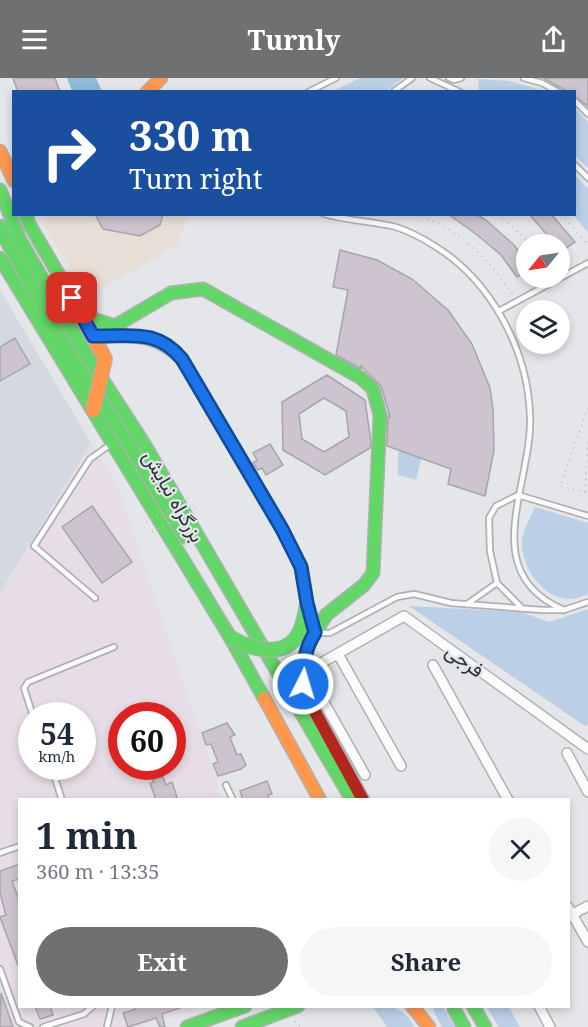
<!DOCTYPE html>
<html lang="en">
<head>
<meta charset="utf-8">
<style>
  :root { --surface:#fff; --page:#f6f6f7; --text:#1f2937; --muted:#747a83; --accent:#6e7072 }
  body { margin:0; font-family:"Noto Serif",Vazirmatn,serif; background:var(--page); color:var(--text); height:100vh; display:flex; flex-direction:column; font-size:22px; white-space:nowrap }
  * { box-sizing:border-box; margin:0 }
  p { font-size:20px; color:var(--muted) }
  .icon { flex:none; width:33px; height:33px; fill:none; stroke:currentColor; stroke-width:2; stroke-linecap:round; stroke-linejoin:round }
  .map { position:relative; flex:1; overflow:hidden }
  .panel { position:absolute; left:18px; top:720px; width:552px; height:210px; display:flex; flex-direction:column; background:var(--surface); border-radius:0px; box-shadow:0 3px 9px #0003 }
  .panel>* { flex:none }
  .top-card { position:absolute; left:12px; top:12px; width:564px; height:126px; border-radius:0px; box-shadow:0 3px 9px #0003; background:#1a4fa0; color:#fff; overflow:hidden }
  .needle { width:39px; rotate:240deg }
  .fabs { position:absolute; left:516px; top:156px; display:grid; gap:12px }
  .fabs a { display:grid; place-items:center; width:54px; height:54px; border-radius:50%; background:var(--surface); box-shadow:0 3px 9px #0003; font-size:30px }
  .speed { position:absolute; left:18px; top:624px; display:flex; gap:12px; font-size:30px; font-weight:700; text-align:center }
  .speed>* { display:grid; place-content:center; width:78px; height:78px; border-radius:50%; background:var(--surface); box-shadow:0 3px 9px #0003; line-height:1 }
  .speed small { font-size:15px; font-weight:400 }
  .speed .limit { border:9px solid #d22; background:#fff; color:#111 }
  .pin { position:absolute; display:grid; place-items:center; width:51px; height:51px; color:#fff; margin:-26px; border-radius:12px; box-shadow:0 3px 9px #0006 }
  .me { position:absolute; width:66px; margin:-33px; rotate:5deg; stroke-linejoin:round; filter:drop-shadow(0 0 4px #0008) }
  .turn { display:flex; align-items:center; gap:21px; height:126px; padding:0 18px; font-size:27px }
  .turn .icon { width:78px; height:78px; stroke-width:2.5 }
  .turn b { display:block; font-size:42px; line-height:51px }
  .round { display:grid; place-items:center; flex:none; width:63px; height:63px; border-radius:32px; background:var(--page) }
  .summary { display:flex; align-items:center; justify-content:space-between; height:102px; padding:0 18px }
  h1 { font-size:36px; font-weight:700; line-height:45px }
  .action { display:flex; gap:12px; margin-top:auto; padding:12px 18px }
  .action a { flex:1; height:69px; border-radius:36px; background:var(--accent); color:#fff; font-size:24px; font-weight:700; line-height:69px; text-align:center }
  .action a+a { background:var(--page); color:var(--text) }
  header { display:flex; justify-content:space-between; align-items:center; height:78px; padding:0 18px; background:var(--accent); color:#fff; font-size:27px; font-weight:700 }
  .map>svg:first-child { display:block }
</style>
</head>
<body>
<header><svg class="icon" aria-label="menu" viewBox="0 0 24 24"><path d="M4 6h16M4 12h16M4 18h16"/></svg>Turnly<svg class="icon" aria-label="share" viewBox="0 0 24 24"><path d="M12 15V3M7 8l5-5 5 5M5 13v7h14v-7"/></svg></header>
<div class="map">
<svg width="588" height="949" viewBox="0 0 588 949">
  <rect width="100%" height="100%" fill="#e4e6e9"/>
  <path fill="#e7dfd6" d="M47 136 188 137 177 167 87 219 42 143Z"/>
  <path fill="#d4d9e1" d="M0 212 91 365 0 515Z"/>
  <path fill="#e7dde6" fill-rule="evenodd" d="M91 365 115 402 223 721 20 722V928L198 929 139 949H13L0 912V516ZM32 638H82V688H32ZM122 638H172V688H122Z"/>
  <path fill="#bbcfe7" d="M360 0H403L386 13H333Z
    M478 1 509 3 545 13H479Z
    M575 31 588 44V90L575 78Z
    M575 97 588 111V154L573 137Z
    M398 373 422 378 416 402 398 397Z
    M535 429 588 445V516C555 533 525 501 522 468 521 455 530 440 535 429Z
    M409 528 521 534 549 544 588 531V646L585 648Z
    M373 929C394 928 403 929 414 949H387Z
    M433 929H443L455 949H442L435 936Z
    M487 929H509L520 949H499Z"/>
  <path fill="#8dbad8" d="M67 0H96L102 13H72Z"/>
  <path fill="#cdc4cf" stroke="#a5a6a8" stroke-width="1.5" fill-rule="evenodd" d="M13 0H55L60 14H18Z
    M543 0H588V28L574 18V14H568Z
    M95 136H163L160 147 140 158 103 151Z
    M448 136H476L486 142 514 167 526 184V193L517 199 501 177 476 156Z
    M529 136H551L575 164 560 174V166H555Z
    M340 172 377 182 412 201 448 232 472 266 490 310 493 331 494 372 485 418 448 406 451 391 387 368 388 338 390 339 381 308 361 288V291L336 277 348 212 333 209Z
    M15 260 30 286 0 303V269Z
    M327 297 365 322 371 365 370 370 325 397 283 372 282 324ZM324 320 346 333 349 359 324 374 302 361 299 336Z
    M270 366 283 387 266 397 262 390 258 392 253 385 257 382 253 375Z
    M92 428 132 484 102 505 62 449Z
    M227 645 235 657 230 659 237 677 241 676 246 687 241 691 218 698 213 686 218 684 211 666 206 667 202 655Z
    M162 697 166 707 172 704 178 722H156L150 705 154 704 152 701Z
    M267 703 272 716 268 717 269 722H243L240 713Z
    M20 786V801L12 803 20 824 19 890 0 839 6 837 0 815V793Z
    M1 915 13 949H0Z
    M35 928H50L53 937 40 941Z
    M135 928H180V930L162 936 165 949H160L156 940 128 949 123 935 136 931Z"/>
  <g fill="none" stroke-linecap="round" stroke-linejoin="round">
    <defs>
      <path id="lane" d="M430 0 460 14
        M449 0 454 2 461 0
        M524 0 542 5 558 14
        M308 14 336 0
        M393 14 412 0
        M574 22 588 36
        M574 86 588 100
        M324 136C348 143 373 143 396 149 408 153 422 160 433 167 490 201 528 271 530 338 533 406 475 494 564 532
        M499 233 588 185
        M95 520 34 468 90 381 111 366
        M467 526 497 505
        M522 530 497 505 490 473 489 440 496 428 518 417 588 438
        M318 555H330L397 519 414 516 451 525 542 532H564L588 524
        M33 638 24 610 28 604 114 569
        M51 688 62 722
        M226 707 233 722
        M0 775 20 768
        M0 891 19 944 30 949
        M43 949 84 936 93 928
        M107 949 112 928"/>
      <path id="street" d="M338 576 401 688
        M433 587 508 722
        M567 675 588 714
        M365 697 317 612 323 584 404 538 588 671
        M568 829 588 864
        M569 838 588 828
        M539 928 550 949"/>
      <path id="fast" d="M0 112 19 160 86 276 143 364 352 722
        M26 136 29 146 83 238
        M0 148 7 164 76 285 132 371 185 459
        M0 180 230 559 264 620
        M83 238 115 248 171 215 203 211 361 300 373 311 380 337 373 495 364 507 326 537 315 555
        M93 258C130 258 154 253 182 281L282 451 301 488 307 525 315 555 307 571 304 582
        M473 928 485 949
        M454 931 464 949
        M187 949 245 928
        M242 949 298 928"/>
      <path id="slow" d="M147 14 161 0
        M0 73 14 103
        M264 620 320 722
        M412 928 429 949"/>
      <path id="jam" d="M304 582V604L308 621 363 722"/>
    </defs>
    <use href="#lane" stroke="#b0b1b3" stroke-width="8"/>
    <use href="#street" stroke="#b0b1b3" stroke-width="12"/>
    <use href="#fast" stroke="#b0b1b3" stroke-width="15"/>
    <use href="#slow" stroke="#b0b1b3" stroke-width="15"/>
    <use href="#jam" stroke="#b0b1b3" stroke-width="15"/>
    <path stroke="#c5c6c7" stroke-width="1.5" stroke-dasharray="1.5 4.5" stroke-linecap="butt" d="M578 18 588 4
      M416 136C425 141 437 144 446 150 474 166 494 190 512 216
      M499 136 523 159 528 166
      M561 136 588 167
      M588 330 560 408 588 415
      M585 414 588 360
      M295 943 300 949"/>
    <use href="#lane" stroke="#fbfbfc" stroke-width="4.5"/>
    <use href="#street" stroke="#fbfbfc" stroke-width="9"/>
    <use href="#fast" stroke="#63d668" stroke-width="12"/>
    <use href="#slow" stroke="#ff974d" stroke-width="12"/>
    <use href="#jam" stroke="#b3261e" stroke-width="12"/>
    <defs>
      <path id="fast-bridge" d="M230 559C247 570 280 580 295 561 303 551 305 537 307 525"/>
      <path id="slow-bridge" d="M83 238 105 281 93 332"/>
    </defs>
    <use href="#fast-bridge" stroke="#b0b1b3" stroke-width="16" stroke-linecap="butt"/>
    <use href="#slow-bridge" stroke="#b0b1b3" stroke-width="16" stroke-linecap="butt"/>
    <path stroke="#c5c6c7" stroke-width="1.5" stroke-dasharray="1.5 4.5" stroke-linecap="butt" d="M146 444 190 419
      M152 454 196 430"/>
    <use href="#fast-bridge" stroke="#63d668" stroke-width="14"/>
    <use href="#slow-bridge" stroke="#ff974d" stroke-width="14"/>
  </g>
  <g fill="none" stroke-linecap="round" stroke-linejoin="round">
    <defs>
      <path id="route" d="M72 220 93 258C130 259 156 250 182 281L282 451 301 489 307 525 315 555C304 571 304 587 303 606"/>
    </defs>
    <use href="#route" stroke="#114b97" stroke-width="15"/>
    <use href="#route" stroke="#1a73e8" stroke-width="10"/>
  </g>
  <g text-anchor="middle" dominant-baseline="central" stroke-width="4.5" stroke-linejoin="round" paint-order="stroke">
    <g font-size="20" fill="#2f3132" stroke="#e2e6eb">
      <text transform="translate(174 418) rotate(60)">بزرگراه نیایش</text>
      <text transform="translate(465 582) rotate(36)">فرجی</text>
    </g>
  </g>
</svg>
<div class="fabs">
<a><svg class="needle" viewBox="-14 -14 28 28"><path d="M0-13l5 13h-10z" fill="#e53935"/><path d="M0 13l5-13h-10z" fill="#747a83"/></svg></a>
<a><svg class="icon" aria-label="layers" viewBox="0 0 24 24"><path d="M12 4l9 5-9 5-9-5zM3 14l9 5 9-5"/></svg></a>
</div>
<div class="speed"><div>54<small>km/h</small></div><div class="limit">60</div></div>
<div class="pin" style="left:72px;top:220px;background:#d93025"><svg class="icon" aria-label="arrive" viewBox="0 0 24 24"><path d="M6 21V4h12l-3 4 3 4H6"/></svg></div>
<svg class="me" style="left:303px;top:606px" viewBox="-20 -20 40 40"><circle r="17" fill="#1a73e8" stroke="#fff" stroke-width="3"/><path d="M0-11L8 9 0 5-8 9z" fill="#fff"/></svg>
<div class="top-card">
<div class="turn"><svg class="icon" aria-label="right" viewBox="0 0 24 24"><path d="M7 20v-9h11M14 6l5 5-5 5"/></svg><div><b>330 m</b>Turn right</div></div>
</div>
<section class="panel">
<div class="summary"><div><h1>1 min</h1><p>360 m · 13:35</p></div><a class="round"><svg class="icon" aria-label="close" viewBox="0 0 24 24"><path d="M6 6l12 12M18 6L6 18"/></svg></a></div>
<div class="action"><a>Exit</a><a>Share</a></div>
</section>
</div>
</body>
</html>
